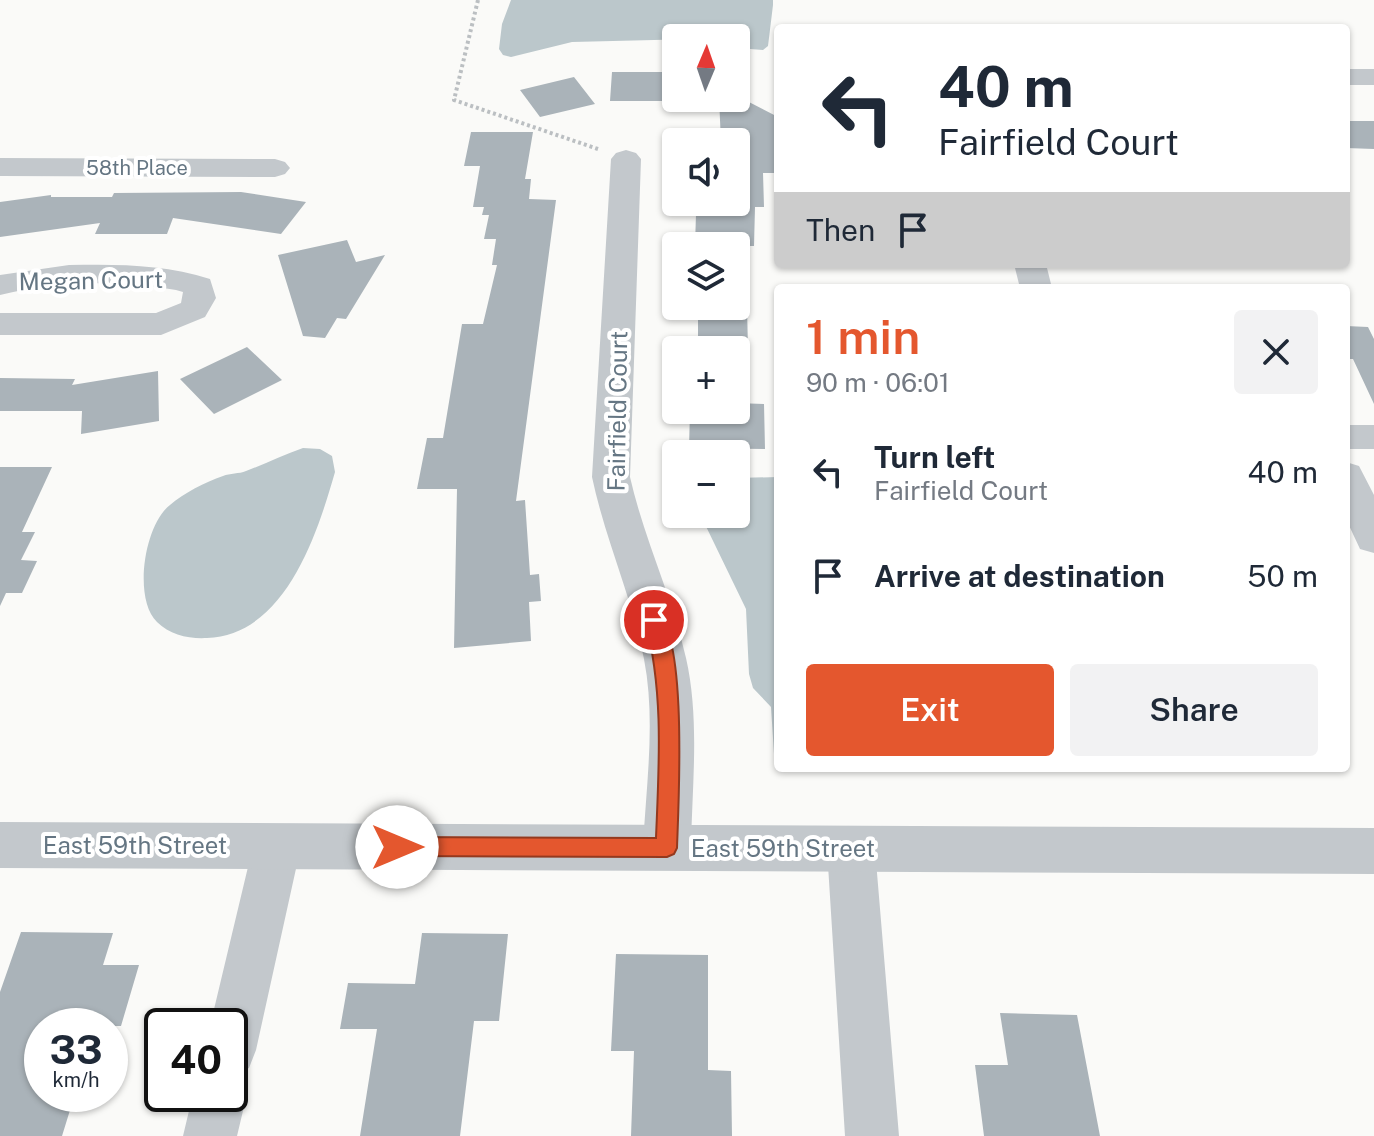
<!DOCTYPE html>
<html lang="en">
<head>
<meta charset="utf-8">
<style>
  :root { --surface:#fff; --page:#f2f2f3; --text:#1f2937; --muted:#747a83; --accent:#e4572e }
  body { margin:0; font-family:"Public Sans",sans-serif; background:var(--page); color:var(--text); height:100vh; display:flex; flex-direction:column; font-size:30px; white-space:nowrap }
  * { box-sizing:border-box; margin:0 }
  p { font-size:26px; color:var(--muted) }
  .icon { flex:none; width:44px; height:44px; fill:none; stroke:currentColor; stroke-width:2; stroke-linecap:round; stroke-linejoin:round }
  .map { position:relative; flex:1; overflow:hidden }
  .sheet { position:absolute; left:774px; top:284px; width:576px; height:488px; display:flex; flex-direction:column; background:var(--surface); border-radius:8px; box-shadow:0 2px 6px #0004 }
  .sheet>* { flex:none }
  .hud { position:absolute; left:774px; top:24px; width:576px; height:244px; border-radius:8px; box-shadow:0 2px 6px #0004; background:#fff; color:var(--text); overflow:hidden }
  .needle { width:52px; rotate:2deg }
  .fabs { position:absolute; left:662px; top:24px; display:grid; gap:16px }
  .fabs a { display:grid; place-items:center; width:88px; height:88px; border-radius:8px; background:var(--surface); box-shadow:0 2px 6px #0004; font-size:40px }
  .speed { position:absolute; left:24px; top:1008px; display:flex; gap:16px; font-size:40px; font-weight:700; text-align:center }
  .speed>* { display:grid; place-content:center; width:104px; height:104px; border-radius:50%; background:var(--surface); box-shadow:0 2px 6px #0004; line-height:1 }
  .speed small { font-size:20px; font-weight:400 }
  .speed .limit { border:4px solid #111; border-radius:12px; background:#fff; color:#111 }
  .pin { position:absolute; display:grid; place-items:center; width:68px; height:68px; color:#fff; margin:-34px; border:4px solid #fff; border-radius:50%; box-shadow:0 2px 8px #0007 }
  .me { position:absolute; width:88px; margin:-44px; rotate:90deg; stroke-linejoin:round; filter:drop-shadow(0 0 6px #0008) }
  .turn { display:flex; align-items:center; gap:28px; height:168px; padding:0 32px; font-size:36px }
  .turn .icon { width:104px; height:104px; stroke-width:2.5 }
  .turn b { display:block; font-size:56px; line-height:68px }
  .then { display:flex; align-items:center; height:76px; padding:0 32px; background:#0003; gap:16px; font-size:30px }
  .round { display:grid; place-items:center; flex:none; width:84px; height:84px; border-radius:8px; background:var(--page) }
  .summary { display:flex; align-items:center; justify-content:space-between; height:136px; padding:0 32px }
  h1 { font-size:48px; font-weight:600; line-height:60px; color:var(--accent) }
  .action { display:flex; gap:16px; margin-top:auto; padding:16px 32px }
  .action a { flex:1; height:92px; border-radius:8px; background:var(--accent); color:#fff; font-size:32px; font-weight:600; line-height:92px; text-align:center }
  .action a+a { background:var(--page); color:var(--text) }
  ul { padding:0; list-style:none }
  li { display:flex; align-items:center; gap:24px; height:104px; padding:0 32px }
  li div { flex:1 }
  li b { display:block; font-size:30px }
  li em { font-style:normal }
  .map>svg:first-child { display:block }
</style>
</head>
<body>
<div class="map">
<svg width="1374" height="1136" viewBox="0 0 1374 1136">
  <rect width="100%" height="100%" fill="#fafaf8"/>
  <path fill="#bbc7cb" d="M511 0H773V5L768 46 763 50 750 49 736 43V38L572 42 511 57 503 55 499 49 502 24Z
    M303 448 320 449 332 456 335 472C317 535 285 635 207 638 189 639 170 635 157 622 133 599 144 525 170 505 184 493 205 482 223 476 230 473 239 474 246 471 265 464 283 455 303 448Z
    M778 477V760L774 754 771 707 753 688 749 674 746 609 700 514H736V478Z"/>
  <path fill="#aab3b9" d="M612 72H670V101H610Z
    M574 77 595 104 540 117 520 90Z
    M719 98 739 105 747 101 778 117V173H763L764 207H755L754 246H695L696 214H709V202H736V142H721Z
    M1346 121H1374V149L1346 148Z
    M471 132H533L525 179H531L529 199 556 200 516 501 525 500 530 575 539 574 541 601 529 602 531 641 454 648 457 489H417L427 438H443L462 324H483L497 265H492L496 239H484L489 215H482L484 207H473L480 166H464Z
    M241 192 306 202 281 234 173 218 167 234H95L100 223 0 237V202L51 195V197H112L114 193Z
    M347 240 356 262 385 255 346 319 337 318 325 338 303 336 278 255Z
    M698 306H747L748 350H698Z
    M1346 326 1368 327 1374 339V404L1353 359H1346Z
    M247 347 282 380 214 414 180 379Z
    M158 371 159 421 81 434 82 411H0V378L75 379 72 385Z
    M736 403 764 404 765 449 689 448 690 410H736Z
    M0 467H52L22 532H35L21 560 37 561 22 593H6L0 606Z
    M21 932 113 933 103 965H139L121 1026H42V1094H75L62 1136H0V992Z
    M422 933 508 934 499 1021H474L460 1136H360L377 1029H340L348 983 415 984Z
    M616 954 708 955V1070L731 1071 732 1136H631L634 1051H611Z
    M1000 1013 1077 1015 1100 1136H984L975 1065H1008Z"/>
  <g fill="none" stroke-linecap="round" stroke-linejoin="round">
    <path stroke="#bbbfc2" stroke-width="4" stroke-dasharray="3 3" stroke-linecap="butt" d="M478 0 454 100 598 149"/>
    <path fill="#c3c8cc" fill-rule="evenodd" d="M1346 69H1374V85H1346Z
      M626 150 636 153 641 159 630 477C644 539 672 596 686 658 700 720 692 785 691 848L684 863 667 869 650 863 643 848C646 785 656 721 644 659 632 597 605 539 592 477L611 159 616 153Z
      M0 158 275 159 285 162 290 168 285 174 275 177 0 176Z
      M1014 264H1046L1052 288H1020Z
      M69 265C116 264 164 264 210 279L216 298 205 317 161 335H0V313H156L181 303 183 292 176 290C118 280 57 281 0 295V275Z
      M1346 425H1374V449H1346Z
      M1346 462 1359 466 1374 495V553L1360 549 1346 519Z
      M277 825 294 831 301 846 256 1050 249 1068 235 1074 239 1075 247 1094 237 1136H183L193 1094H230V1026H210L253 846 260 831Z
      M851 828 868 834 875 849 899 1136H845L827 849 834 834Z"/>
    <path fill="#c3c8cc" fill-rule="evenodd" d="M0 822 1374 828V874L0 868Z"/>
  </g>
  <path fill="#e4572e" stroke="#94391e" stroke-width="2" d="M654 613C689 624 678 812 677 848L674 854 667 857 397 856 390 853 386 847 390 840 397 837 656 838C659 764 664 692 645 620Z"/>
  <g text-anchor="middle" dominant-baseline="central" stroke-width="8" stroke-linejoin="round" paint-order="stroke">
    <g font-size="20" fill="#657683" stroke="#fff">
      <text x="137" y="168">58th Place</text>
    </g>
    <g font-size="24" fill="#657683" stroke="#fff">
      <text transform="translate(91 280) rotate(-1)">Megan Court</text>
      <text transform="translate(617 411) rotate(-89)">Fairfield Court</text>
      <text x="135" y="845">East 59th Street</text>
      <text x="783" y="848">East 59th Street</text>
    </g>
  </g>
</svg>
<div class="fabs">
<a><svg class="needle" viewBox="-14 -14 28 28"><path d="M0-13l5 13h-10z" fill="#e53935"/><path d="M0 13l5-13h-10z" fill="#747a83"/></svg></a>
<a><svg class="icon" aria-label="sound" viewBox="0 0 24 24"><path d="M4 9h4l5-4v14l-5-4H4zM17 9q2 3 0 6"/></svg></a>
<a><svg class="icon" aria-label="layers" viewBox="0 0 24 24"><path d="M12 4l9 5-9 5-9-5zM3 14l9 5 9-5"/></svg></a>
<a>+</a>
<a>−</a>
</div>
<div class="speed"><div>33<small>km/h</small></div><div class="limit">40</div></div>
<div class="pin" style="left:654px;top:620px;background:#d93025"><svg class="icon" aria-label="arrive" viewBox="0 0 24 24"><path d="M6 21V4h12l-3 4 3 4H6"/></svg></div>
<svg class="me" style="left:397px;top:847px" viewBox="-20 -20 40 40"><circle r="19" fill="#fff"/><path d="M0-13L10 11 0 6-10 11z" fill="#e4572e"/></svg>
<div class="hud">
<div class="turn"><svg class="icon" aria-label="left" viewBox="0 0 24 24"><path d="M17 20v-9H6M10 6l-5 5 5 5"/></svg><div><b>40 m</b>Fairfield Court</div></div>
<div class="then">Then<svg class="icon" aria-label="arrive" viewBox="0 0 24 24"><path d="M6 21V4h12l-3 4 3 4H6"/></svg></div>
</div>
<section class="sheet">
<div class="summary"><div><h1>1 min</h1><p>90 m · 06:01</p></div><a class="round"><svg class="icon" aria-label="close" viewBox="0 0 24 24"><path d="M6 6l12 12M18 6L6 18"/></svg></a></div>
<ul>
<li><svg class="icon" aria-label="left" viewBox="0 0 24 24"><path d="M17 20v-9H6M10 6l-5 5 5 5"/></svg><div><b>Turn left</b><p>Fairfield Court</p></div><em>40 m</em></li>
<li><svg class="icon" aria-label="arrive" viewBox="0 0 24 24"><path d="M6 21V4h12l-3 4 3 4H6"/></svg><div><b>Arrive at destination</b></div><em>50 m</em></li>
</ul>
<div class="action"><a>Exit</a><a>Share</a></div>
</section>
</div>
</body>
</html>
